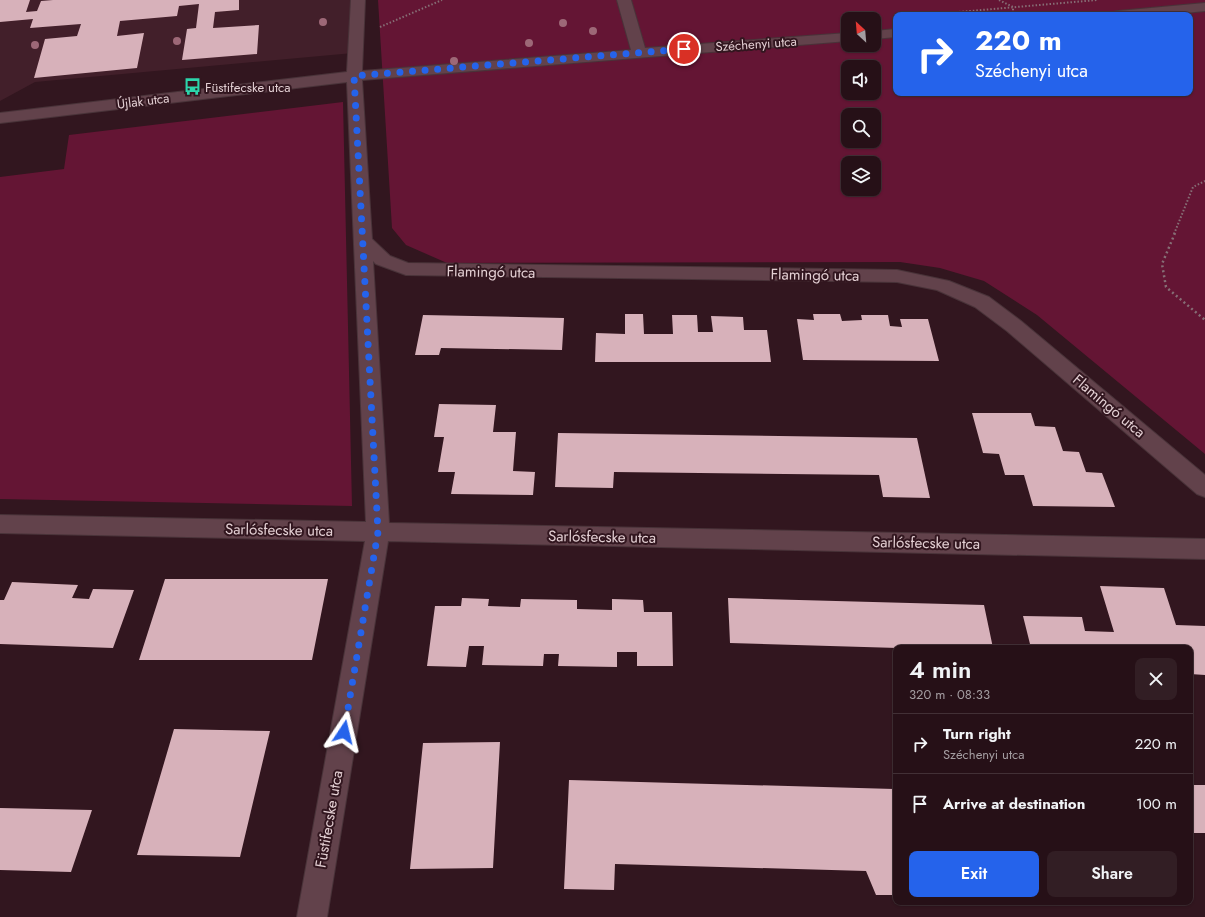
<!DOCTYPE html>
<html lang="en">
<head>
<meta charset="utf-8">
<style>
  :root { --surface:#261017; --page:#321e24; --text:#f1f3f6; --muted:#a49da1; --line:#423036; --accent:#2563eb }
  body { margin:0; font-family:Jost,sans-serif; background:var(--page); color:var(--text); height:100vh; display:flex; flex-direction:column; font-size:15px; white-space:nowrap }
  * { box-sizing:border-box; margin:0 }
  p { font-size:13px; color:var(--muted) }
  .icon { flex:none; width:22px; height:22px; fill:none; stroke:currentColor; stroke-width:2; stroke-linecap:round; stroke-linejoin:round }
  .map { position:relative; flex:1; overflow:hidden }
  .drawer { position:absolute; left:893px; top:645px; width:300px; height:260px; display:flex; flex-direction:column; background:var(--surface); border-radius:8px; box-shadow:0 1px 3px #0004,0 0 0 1px var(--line) }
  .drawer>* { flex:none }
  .hud { position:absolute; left:893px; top:12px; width:300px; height:84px; border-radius:8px; box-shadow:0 1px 3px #0004,0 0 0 1px var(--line); background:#2563eb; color:#fff; overflow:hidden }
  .needle { width:26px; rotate:334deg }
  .tools { position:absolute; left:841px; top:12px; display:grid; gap:8px }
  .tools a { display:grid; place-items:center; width:40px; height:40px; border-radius:8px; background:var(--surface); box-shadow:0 1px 3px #0004,0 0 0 1px var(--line); font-size:20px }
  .pin { position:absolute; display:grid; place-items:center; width:34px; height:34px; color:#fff; margin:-17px; border:2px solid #fff; border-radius:50%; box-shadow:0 1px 4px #0007 }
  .me { position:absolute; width:44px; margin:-22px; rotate:10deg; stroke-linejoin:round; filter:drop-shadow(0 0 3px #0008) }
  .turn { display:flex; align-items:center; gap:14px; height:84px; padding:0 16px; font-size:18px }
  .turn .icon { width:52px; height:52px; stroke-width:2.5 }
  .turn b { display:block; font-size:28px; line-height:34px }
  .round { display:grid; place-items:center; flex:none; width:42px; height:42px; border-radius:8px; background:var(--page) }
  .summary { display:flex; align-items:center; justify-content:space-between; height:68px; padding:0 16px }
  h1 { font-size:24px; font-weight:600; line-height:30px }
  .primary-button { display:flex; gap:8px; margin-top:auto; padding:8px 16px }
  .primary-button a { flex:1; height:46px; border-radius:8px; background:var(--accent); color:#fff; font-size:16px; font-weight:600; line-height:46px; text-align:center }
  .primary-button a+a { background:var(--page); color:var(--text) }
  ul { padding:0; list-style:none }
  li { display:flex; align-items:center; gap:12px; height:60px; padding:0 16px; border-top:1px solid var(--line) }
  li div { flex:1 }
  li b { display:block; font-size:15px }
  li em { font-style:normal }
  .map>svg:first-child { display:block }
</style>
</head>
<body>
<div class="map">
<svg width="1205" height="917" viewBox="0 0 1205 917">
  <rect width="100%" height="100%" fill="#32161f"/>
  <path fill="#421f2a" d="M0 0H350L353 53 35 82 0 101Z"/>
  <path fill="#641534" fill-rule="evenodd" d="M378 0H1205V454L1037 315 984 281 940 268 900 262 447 263 406 245 392 228ZM896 15H1190V93H896ZM848 19H874V45H848ZM848 67H874V93H848ZM848 115H874V141H848ZM848 163H874V189H848Z
    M343 102 352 506 0 499V177L64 169 69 135Z"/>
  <path fill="#d7b1ba" d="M0 0H30L26 12 37 11 41 1 53 0H239V10L215 12 213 28 259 25 257 54 182 60 187 29 196 28 199 4 179 6 177 16 120 21 117 36 144 33 137 68 34 78 45 39 77 36 81 24 30 28 33 19 0 22Z
    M625 314H643L644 334H673L672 315H697L698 332H713L711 316 743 317 744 330H767L771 362H595L596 333 625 334Z
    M813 314H840L842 321 862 320 861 315H888L890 326 902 327 900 319H928L939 361 803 360 797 319 814 320Z
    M423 315 564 318 562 350 441 348 439 355H415Z
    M439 404 496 405 493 432H516L513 471 535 472 533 495 451 494 455 472H438L444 437H434Z
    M972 413H1031L1035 426 1055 427 1063 451 1079 452 1086 472 1102 473 1115 507 1033 506 1024 475H1005L999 454 983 453Z
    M558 433 917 438 930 498 883 497 879 475 614 472 613 488 555 487Z
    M165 579H328L312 660H139Z
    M12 582 78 585 72 598 89 599 93 589 134 590 113 648 0 644V600H4Z
    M1100 586 1164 588 1176 625 1205 626V675L1190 674V648H1031L1023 616 1082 617 1085 631 1114 632Z
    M462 598 489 599 488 606 520 607 521 599 577 600V609L612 610V599L643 600 644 612H672L673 666H637V652H617V667L558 666 559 654H544L543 666 482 665 484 646H469L466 667 427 666 435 606H461Z
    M728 598 984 605 993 648H898L730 643Z
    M174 729 270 731 240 857 137 855Z
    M500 742 493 868 410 869 423 743Z
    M569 780 894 789 896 803V895H876L866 871 615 864 614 890 564 889Z
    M1190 785H1205V833H1190Z
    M0 808 92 810 71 872 0 870Z"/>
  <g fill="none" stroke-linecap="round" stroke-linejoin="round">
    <defs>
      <path id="street" d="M351 0H365L362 71 631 50 617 0H631L645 48 848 33V41L362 80 372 239 390 256 408 263 897 270 949 281 989 297 1021 321 1205 475V497L1197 494 1007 331 975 307 937 290 897 282 406 275 376 264 373 261 389 523 1205 539V559L388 541 327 917H297L365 541 0 533V515L366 522 347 82 0 123V113L347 72Z
        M1205 3V11L1165 15H1111L1113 12 1118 11Z
        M896 29V37L874 39V31Z"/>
    </defs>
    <use href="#street" stroke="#493339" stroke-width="2"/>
    <path stroke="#866e75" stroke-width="2" stroke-dasharray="1.5 2" stroke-linecap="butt" d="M999 0 1013 7V15
      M924 15 1097 0
      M380 27 442 0
      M1174 234 1193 187 1205 181"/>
    <path stroke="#866e75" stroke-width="2.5" stroke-dasharray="2 3" stroke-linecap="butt" d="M1175 233 1162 264 1166 287 1205 320"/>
    <use href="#street" fill="#62424b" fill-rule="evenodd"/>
  </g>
  <g fill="#9d6877">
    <circle cx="323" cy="22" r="4"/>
    <circle cx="563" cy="23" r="4"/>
    <circle cx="593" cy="31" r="4"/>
    <circle cx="177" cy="41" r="4"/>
    <circle cx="529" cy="43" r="4"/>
    <circle cx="35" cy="45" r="4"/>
    <circle cx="454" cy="61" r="4"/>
  </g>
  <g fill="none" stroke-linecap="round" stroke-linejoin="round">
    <path stroke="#2563eb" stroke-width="7" stroke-dasharray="0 12.6" d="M344 732 378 532 354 76 684 49"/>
  </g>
  <defs>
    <symbol id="bus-bare" viewBox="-9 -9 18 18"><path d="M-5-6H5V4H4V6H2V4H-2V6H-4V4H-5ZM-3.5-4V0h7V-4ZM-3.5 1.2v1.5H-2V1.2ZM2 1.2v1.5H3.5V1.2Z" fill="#2cd5ab" stroke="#32161f" stroke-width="2.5" paint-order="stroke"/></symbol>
  </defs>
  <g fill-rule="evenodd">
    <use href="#bus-bare" x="180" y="74" width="25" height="25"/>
  </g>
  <g text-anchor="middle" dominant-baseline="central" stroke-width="4" stroke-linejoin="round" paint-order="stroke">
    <g font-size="13" fill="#e3cfd3" stroke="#32161f">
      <text transform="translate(756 44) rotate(-4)">Széchenyi utca</text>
      <text transform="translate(143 101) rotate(-7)">Újlak utca</text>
    </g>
    <g font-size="13" fill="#e3cfd3" stroke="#32161f" text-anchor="start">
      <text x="205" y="87">Füstifecske utca</text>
    </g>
    <g font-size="15" fill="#e3cfd3" stroke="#32161f">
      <text transform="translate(491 272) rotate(1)">Flamingó utca</text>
      <text transform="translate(815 275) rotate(1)">Flamingó utca</text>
      <text transform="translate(1109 406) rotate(40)">Flamingó utca</text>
      <text transform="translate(279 530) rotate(1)">Sarlósfecske utca</text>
      <text transform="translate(602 537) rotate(1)">Sarlósfecske utca</text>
      <text transform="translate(926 543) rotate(1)">Sarlósfecske utca</text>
      <text transform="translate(329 819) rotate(-80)">Füstifecske utca</text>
    </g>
  </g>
</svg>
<div class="tools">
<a><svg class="needle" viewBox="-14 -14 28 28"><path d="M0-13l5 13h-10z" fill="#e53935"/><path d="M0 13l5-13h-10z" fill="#a49da1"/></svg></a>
<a><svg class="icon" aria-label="sound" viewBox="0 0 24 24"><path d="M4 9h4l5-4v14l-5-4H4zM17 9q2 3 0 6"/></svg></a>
<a><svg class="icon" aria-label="search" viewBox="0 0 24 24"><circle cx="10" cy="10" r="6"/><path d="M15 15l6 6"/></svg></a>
<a><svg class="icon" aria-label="layers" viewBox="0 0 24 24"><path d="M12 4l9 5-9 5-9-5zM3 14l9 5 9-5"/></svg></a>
</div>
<div class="pin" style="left:684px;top:49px;background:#d93025"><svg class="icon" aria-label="arrive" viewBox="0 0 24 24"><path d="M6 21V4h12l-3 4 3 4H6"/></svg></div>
<svg class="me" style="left:344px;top:732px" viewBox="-20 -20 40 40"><path d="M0-17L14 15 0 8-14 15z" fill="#2563eb" stroke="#fff" stroke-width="4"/></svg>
<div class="hud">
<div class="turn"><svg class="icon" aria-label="right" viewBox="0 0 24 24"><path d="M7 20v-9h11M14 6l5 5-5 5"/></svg><div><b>220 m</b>Széchenyi utca</div></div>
</div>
<section class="drawer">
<div class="summary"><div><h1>4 min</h1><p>320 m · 08:33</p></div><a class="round"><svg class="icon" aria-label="close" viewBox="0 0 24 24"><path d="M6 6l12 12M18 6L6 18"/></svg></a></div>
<ul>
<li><svg class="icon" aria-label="right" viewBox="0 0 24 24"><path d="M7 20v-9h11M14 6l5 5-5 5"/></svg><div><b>Turn right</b><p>Széchenyi utca</p></div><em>220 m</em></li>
<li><svg class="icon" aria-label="arrive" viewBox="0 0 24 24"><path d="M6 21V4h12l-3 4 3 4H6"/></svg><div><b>Arrive at destination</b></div><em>100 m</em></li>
</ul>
<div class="primary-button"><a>Exit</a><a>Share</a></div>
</section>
</div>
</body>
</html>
